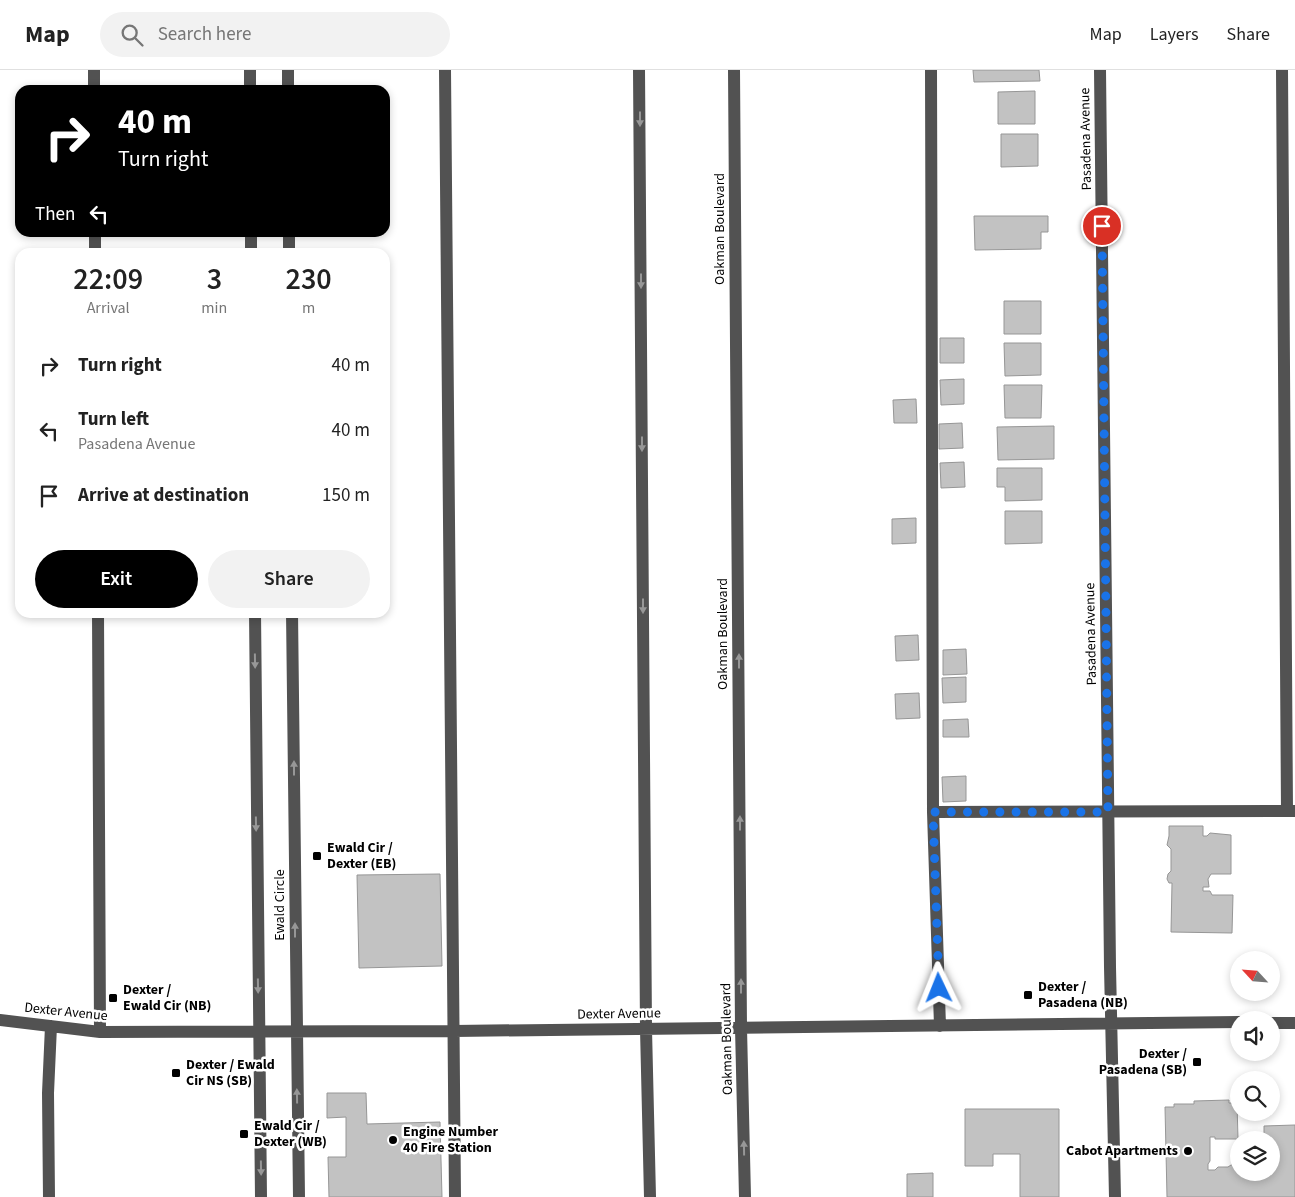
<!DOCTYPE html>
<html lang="en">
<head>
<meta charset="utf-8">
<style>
  :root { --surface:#fff; --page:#f2f2f2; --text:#222; --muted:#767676; --line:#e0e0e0; --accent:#000 }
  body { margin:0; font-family:"Source Sans 3",sans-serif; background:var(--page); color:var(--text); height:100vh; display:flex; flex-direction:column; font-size:19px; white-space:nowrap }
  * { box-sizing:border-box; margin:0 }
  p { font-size:16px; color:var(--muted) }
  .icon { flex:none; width:28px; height:28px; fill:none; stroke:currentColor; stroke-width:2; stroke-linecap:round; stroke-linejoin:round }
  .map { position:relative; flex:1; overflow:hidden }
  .drawer { position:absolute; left:15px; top:178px; width:375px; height:370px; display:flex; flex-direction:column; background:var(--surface); border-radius:15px; box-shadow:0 2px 8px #0003 }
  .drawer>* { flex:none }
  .top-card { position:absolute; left:15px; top:15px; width:375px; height:152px; border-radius:15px; box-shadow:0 2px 8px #0003; background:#000; color:#fff; overflow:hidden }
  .needle { width:32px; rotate:296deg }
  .tools { position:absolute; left:1230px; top:881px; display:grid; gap:10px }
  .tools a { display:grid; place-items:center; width:50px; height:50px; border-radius:50%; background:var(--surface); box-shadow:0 2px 8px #0003; font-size:25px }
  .pin { position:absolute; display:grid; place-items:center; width:42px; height:42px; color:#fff; margin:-21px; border:2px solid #fff; border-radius:50%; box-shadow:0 1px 5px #0007 }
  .me { position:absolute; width:55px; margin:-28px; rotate:358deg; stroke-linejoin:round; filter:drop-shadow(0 0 4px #0008) }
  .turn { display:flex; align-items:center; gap:18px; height:105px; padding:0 20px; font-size:22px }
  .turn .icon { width:65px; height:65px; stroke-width:2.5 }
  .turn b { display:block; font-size:35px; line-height:42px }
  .then { display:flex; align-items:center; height:48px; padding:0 20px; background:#0003; gap:10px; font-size:19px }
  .eta { display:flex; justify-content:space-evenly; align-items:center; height:85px; text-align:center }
  .eta b { font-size:30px; font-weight:600; line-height:35px }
  .primary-button { display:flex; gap:10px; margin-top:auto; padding:10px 20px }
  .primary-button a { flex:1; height:58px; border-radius:30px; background:var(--accent); color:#fff; font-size:20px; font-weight:600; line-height:58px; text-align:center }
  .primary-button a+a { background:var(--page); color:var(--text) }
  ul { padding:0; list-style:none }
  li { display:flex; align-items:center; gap:15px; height:65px; padding:0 20px }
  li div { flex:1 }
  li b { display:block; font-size:19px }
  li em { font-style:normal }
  header { display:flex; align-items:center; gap:30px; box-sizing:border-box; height:70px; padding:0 25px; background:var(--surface); border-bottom:1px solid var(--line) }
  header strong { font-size:24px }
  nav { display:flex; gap:28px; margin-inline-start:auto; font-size:18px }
  .search { width:350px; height:45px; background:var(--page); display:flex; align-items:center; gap:12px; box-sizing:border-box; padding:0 18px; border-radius:28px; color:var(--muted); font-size:19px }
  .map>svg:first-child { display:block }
</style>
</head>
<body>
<header>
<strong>Map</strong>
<div class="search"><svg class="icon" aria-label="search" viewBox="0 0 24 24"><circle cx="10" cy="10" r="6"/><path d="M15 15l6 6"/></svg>Search here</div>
<nav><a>Map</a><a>Layers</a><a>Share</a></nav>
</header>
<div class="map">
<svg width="1295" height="1127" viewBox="0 0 1295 1127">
  <rect width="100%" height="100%" fill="#fff"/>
  <path fill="#c2c2c2" stroke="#969696" d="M973 0H1039L1040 11 974 12Z
    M1035 21V54H998V22Z
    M1001 64H1038V96L1001 97Z
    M974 146H1048V162H1041V179L975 180Z
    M1004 231H1041V264H1004Z
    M940 268H964V293H940Z
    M1004 273H1041V305L1005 306Z
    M964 309V334L941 335 940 310Z
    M1004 315H1042L1041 348H1005Z
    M916 329 917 353H894L893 330Z
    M962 353 963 378 939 379V354Z
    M1054 356V389L998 390 997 357Z
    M964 392 965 417 941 418 940 393Z
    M997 398H1042V430L1005 431V417H997Z
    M1005 441H1042V473L1005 474Z
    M916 448V473L892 474V449Z
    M918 565 919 590 896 591 895 566Z
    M966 579 967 604 943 605V580Z
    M966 607V632L943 633 942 608Z
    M919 623 920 648 896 649 895 624Z
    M968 649 969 667H943V650Z
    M966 706V731L943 732 942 707Z
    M1169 756H1203V766H1207L1210 763 1231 765V804H1211L1208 809 1209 817H1203V821H1210L1212 825H1233L1232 863 1171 862 1172 813H1169L1167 809 1168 804 1171 801V779L1167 775 1169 766Z
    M440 804 442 896 359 898 357 805Z
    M327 1023H366L367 1054 440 1052 442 1127H329L328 1087H346V1047L327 1048Z
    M1229 1030V1033H1237L1238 1069H1215V1067H1210V1091L1208 1094V1100H1215L1218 1097H1228L1231 1095H1239V1102H1271V1070H1264V1056L1295 1055V1127H1167L1165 1037H1174V1034H1194V1031Z
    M965 1039H1059V1127H1020V1084H993V1096H965Z
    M933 1103V1127H907V1104Z"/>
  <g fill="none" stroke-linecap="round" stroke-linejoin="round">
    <path stroke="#525252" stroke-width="12" d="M94 0V20
      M250 0V20
      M288 0V20
      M445 0 455 1127
      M639 0 646 959 650 1127
      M734 0 741 958 745 1127
      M931 0 933 742 940 956
      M1100 0 1110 897 1115 1127
      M1282 0 1287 741
      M95 162V182
      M251 162V182
      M289 162V182
      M98 542 100 962
      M255 542 261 1127
      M292 542 299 1127
      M933 742 1295 741
      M0 950 100 962 454 961 1239 952
      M1271 953H1295
      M49 1127 48 1023 51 956"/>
  </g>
  <defs><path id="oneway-solid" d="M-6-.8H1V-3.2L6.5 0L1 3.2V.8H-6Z" transform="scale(1.25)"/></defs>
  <g fill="#979797">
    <use href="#oneway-solid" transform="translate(640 49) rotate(90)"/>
    <use href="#oneway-solid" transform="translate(641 211) rotate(90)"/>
    <use href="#oneway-solid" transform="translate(642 374) rotate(90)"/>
    <use href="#oneway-solid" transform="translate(643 536) rotate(90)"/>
    <use href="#oneway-solid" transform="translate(255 591) rotate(89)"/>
    <use href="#oneway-solid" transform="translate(739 591) rotate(-90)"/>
    <use href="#oneway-solid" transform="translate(294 698) rotate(-90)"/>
    <use href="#oneway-solid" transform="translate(740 753) rotate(-90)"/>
    <use href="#oneway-solid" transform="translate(256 754) rotate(89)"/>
    <use href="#oneway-solid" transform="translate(295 860) rotate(-90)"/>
    <use href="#oneway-solid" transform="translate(258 916) rotate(89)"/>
    <use href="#oneway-solid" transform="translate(741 916) rotate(-90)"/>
    <use href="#oneway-solid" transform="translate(297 1026) rotate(-91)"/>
    <use href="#oneway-solid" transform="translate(744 1078) rotate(-91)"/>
    <use href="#oneway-solid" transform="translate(261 1098) rotate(89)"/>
  </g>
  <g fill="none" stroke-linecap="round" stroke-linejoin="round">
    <path stroke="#1a73e8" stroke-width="9" stroke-dasharray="0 16.2" d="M939 918 933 742H1108L1102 156"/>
  </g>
  <g fill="#000" stroke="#fff" stroke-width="2">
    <rect x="312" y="781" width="10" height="10" rx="2.5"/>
    <rect x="1023" y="920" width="10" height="10" rx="2.5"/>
    <rect x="108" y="923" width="10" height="10" rx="2.5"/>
    <rect x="1192" y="987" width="10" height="10" rx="2.5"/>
    <rect x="171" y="998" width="10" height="10" rx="2.5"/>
    <rect x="239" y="1059" width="10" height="10" rx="2.5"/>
    <circle cx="393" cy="1070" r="5"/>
    <circle cx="1188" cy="1081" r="5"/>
  </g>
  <g text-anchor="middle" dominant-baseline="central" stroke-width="5" stroke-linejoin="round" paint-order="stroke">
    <g font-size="14" fill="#000" stroke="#fff">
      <text transform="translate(1086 69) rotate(-91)">Pasadena Avenue</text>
      <text transform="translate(720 159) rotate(-90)">Oakman Boulevard</text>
      <text transform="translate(723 564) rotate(-90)">Oakman Boulevard</text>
      <text transform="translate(1091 564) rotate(-91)">Pasadena Avenue</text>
      <text transform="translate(280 835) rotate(-90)">Ewald Circle</text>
      <text transform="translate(66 942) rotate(6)">Dexter Avenue</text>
      <text transform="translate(619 944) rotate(-1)">Dexter Avenue</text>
      <text transform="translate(727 969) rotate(-91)">Oakman Boulevard</text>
    </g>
    <g font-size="14" font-weight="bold" fill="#000" stroke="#fff" text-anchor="start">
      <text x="327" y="778">Ewald Cir /<tspan x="327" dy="16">Dexter (EB)</tspan></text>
      <text x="1038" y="917">Dexter /<tspan x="1038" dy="16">Pasadena (NB)</tspan></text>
      <text x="123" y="920">Dexter /<tspan x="123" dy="16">Ewald Cir (NB)</tspan></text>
      <text x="1187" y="984" text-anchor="end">Dexter /<tspan x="1187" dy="16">Pasadena (SB)</tspan></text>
      <text x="186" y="995">Dexter / Ewald<tspan x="186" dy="16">Cir NS (SB)</tspan></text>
      <text x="254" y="1056">Ewald Cir /<tspan x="254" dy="16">Dexter (WB)</tspan></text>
      <text x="403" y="1062">Engine Number<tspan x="403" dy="16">40 Fire Station</tspan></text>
      <text x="1178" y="1081" text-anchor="end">Cabot Apartments</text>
    </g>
  </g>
</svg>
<div class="tools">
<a><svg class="needle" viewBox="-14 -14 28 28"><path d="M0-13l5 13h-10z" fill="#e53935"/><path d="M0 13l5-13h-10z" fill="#767676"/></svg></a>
<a><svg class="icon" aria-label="sound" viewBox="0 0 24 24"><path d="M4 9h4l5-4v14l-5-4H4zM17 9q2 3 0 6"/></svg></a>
<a><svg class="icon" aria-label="search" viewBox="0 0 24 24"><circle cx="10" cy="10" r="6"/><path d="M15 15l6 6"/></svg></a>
<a><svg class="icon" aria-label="layers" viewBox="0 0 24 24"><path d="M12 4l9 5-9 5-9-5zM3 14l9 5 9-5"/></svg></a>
</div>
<div class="pin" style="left:1102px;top:156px;background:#d93025"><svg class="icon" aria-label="arrive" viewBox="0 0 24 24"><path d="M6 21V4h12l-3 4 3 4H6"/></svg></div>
<svg class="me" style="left:939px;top:918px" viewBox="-20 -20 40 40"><path d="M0-17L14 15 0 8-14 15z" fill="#1a73e8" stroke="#fff" stroke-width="4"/></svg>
<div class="top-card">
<div class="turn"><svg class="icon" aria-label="right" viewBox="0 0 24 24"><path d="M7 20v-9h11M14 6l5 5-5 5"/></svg><div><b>40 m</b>Turn right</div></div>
<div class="then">Then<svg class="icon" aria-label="left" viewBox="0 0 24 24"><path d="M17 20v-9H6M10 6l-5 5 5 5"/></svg></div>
</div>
<section class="drawer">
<div class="eta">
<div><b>22:09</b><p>Arrival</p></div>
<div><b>3</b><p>min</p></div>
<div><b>230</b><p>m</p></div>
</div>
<ul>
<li><svg class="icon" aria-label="right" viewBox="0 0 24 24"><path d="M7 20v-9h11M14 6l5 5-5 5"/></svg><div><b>Turn right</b></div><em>40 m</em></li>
<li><svg class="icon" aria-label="left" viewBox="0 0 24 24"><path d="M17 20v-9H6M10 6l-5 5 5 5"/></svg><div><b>Turn left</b><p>Pasadena Avenue</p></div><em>40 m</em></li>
<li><svg class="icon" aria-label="arrive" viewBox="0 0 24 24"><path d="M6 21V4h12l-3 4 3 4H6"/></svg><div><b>Arrive at destination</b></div><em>150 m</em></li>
</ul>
<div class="primary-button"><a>Exit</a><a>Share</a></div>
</section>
</div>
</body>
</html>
